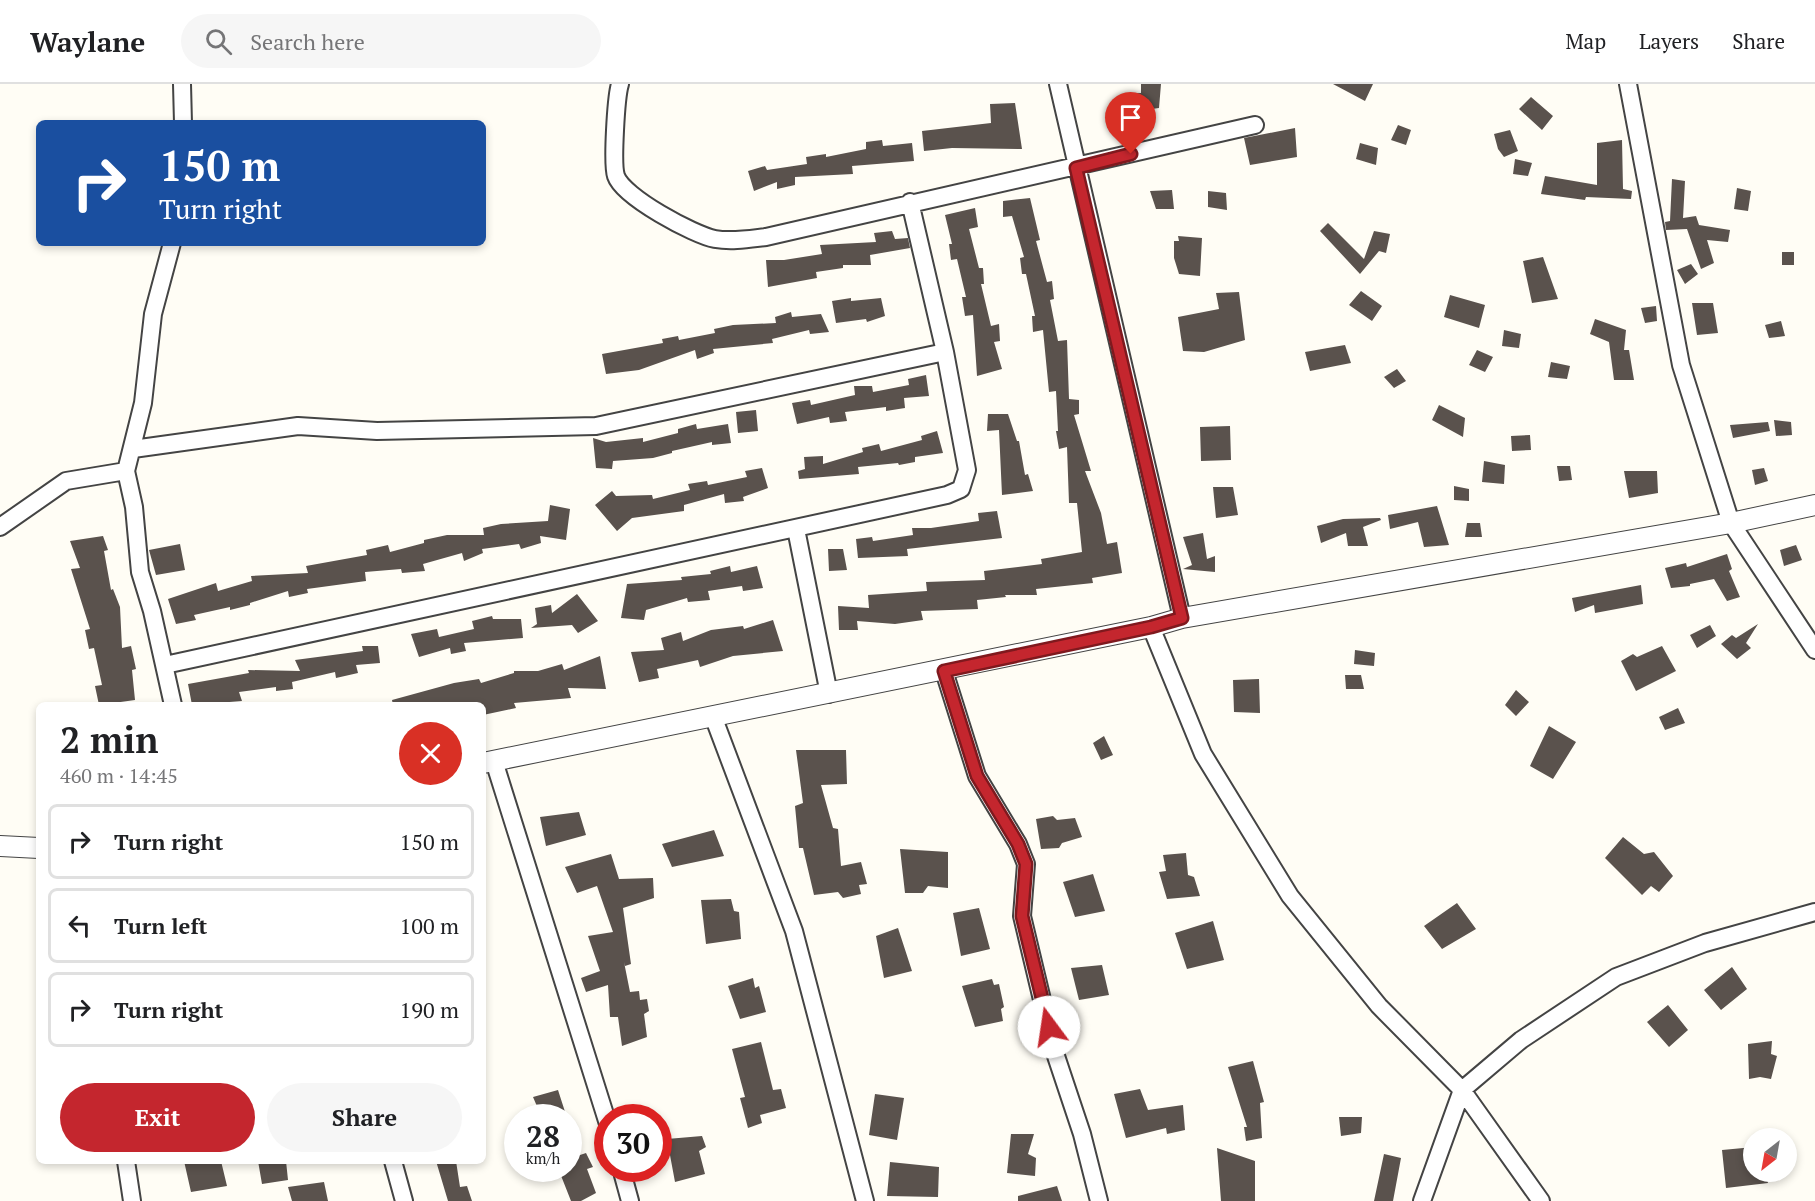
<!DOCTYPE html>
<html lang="en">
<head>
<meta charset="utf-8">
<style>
  :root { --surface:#fff; --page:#f6f6f6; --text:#202124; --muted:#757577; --line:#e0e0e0; --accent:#c4262e }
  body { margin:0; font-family:"PT Serif",serif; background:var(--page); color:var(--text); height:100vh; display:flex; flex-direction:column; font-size:22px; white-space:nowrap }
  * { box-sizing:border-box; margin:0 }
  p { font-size:20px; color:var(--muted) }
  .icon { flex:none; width:33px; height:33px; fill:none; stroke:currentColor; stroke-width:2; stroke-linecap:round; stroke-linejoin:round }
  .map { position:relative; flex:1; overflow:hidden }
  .details { position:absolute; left:36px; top:618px; width:450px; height:462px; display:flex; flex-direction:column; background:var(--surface); border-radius:9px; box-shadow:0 3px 9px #0003 }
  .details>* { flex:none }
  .top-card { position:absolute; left:36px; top:36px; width:450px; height:126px; border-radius:9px; box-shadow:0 3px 9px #0003; background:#1a4fa0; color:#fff; overflow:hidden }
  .needle { width:39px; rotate:211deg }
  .fabs { position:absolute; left:1743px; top:1044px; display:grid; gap:12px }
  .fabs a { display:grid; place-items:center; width:54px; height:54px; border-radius:50%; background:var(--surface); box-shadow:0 3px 9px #0003; font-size:30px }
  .speed { position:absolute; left:504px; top:1020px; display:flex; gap:12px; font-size:30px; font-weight:700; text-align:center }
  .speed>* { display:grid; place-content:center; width:78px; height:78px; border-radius:50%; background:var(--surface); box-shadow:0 3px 9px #0003; line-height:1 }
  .speed small { font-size:15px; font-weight:400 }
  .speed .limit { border:9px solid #d22; background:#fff; color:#111 }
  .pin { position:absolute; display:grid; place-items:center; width:51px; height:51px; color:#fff; margin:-62px -26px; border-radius:50% 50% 50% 0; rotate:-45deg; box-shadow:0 0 6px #0007 }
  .pin .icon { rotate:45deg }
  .me { position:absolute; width:66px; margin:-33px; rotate:346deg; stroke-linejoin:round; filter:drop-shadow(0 0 4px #0008) }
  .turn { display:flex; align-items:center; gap:21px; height:126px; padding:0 24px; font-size:27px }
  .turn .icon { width:78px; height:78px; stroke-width:2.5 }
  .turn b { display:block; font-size:42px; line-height:51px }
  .round { display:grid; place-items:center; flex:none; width:63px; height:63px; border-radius:32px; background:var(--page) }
  .headline { display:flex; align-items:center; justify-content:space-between; height:102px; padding:0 24px }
  h1 { font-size:36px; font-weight:600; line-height:45px }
  .action { display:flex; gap:12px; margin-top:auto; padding:12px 24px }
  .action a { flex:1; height:69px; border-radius:36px; background:var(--accent); color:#fff; font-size:24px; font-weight:600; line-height:69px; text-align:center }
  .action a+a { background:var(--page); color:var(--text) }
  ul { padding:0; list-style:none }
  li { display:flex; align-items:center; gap:18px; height:75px; margin:0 12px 9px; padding:0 12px; border:3px solid var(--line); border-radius:9px }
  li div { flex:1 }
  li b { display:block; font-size:22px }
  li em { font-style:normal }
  header { display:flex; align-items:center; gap:36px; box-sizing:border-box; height:84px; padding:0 30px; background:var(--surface); border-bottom:2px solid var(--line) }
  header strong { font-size:28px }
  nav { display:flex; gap:33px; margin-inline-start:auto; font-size:21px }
  .search { width:420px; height:54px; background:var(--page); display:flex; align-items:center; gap:15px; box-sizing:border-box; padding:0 21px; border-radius:33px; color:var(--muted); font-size:22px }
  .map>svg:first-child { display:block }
</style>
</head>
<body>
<header>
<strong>Waylane</strong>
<div class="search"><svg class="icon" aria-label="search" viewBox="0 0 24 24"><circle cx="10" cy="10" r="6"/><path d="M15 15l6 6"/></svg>Search here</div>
<nav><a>Map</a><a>Layers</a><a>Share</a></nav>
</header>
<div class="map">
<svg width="1815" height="1117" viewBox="0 0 1815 1117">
  <rect width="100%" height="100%" fill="#fffdf5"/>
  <path fill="#5a524d" d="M1141 0H1161L1159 24 1122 29 1121 10 1141 9Z
    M1333 0H1373L1365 17Z
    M1531 13 1553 32 1542 46 1519 25Z
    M1015 19 1022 65 952 64 924 67 922 47 991 39 990 20Z
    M1398 41 1411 46 1406 61 1391 56Z
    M1295 44 1297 73 1250 81 1244 54Z
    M1510 46 1518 67 1504 73 1498 65 1494 50Z
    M882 56 883 62 912 59 914 77 852 82 853 90 795 93V101L777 105V98L754 107 748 87 765 82 767 86 807 80 806 73 826 70V73L866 65V58Z
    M1622 56 1623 105 1632 107 1631 115 1586 113 1585 116 1541 110 1545 92 1597 101V59Z
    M1360 59 1378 64 1376 81 1356 75Z
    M1515 75 1532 79 1528 92 1513 90Z
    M1672 95 1685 97 1683 134 1696 132 1699 141 1730 146 1728 158 1707 156 1714 179 1701 185 1687 145 1666 146 1665 138 1670 137Z
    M1737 104 1751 107 1748 127 1734 125Z
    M1172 106 1174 125H1156L1150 107Z
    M1208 107 1226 109 1227 126 1208 123Z
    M1030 114 1040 156 1036 157 1047 198 1052 197 1054 215 1050 216 1058 257 1067 256 1069 315 1079 316V330L1074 331 1091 387H1085L1101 429 1107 460 1117 458 1122 489 1092 494 1093 499 1036 505 1037 511H1005L1006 513 977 516 978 525 921 527 923 536 895 540 857 537 858 546H839L838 522 869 524 868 511 927 507 926 498 985 496 984 487 1042 480 1041 475 1082 468 1077 419H1069L1067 363 1059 365 1056 347H1058L1056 307 1049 308 1043 246 1033 248 1032 232H1035L1026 190H1022L1020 174 1024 173 1012 132 1003 133V117Z
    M975 124 978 143 969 145 979 184H983L984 200H981L991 242 999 240 1000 257 994 258 1002 285 977 292 973 231 965 232 962 213H966L957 175 951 176 949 160H952L945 131Z
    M1328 139 1364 175 1374 147 1390 150 1386 169 1379 167 1360 190 1320 147Z
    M892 147 895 155 908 154 910 164 870 171 871 181H843V184L816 188 817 194 768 203 766 176H784L822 170 820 161 876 158 874 149Z
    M1178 152 1202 154 1200 192 1179 190 1174 174V157H1179Z
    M1782 168H1794V181H1782Z
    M1543 173 1558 215 1532 219 1523 177Z
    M1691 180 1698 190 1685 200 1677 186Z
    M1361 207 1382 222 1372 237 1349 221Z
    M1239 208 1245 256 1204 268 1183 267 1178 233 1219 225 1216 209Z
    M1450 211 1485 221 1479 244 1444 233Z
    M851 214V217L881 214 885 232 867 238 866 235 836 239 832 217Z
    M1692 219H1713L1718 249 1697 251Z
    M1656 222 1657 237 1645 239 1641 224Z
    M791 228 792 233 821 230 829 248 810 250 809 246 772 255 773 259 713 265 714 269 697 275 695 266 639 286 606 290 602 270 663 259 662 255 678 252 679 256 715 249 714 245 733 241 776 239 775 233Z
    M1595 235 1626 246 1624 266H1629L1634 296H1614L1609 258 1590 250Z
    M1781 237 1785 252 1769 254 1765 241Z
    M1504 246 1521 250 1519 264 1502 262Z
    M1345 261 1351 279 1310 287 1305 268Z
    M1477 266 1493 273 1485 288 1469 281Z
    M1551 278 1570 282 1567 295 1548 293Z
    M1397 285 1406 297 1394 304 1384 293Z
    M926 291 929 312 904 314 905 324 886 327V323L845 328 847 337 830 339 829 333 797 340 792 319 810 316 811 321 855 311 854 302H872L873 308 909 301 908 295Z
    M1439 321 1465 334 1463 353 1432 336Z
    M756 326 758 347 738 349 736 328Z
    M988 330H1008L1017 357H1019L1025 391 1028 390 1033 407 1002 411 999 346 987 347Z
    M1774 336 1791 338 1792 351 1776 352Z
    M1768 338 1770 347 1733 354 1730 341Z
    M696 340 697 345 728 340 731 359 712 361V358L672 367V369L653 374 613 377 612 385 596 384 593 354 606 358 643 354V358L678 349V345Z
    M1230 342 1231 376 1201 377 1200 343Z
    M937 347 943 369 915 373V378L899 381 898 379 858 383 859 390 799 395 798 387 805 385 804 373 823 372V380L863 368 862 364 879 360 881 367 922 356 921 352Z
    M1530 351 1531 366 1512 367 1511 352Z
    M1484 377 1505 381 1504 400 1482 398Z
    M1557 382H1570L1572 396 1559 397Z
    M762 384 768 404 743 413 744 417 725 419 724 410 684 421V427L632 434 617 447 595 421 612 407 616 412 652 411 653 415 690 406 688 400 707 397 708 401 747 393 745 387Z
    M1764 384 1768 397 1755 401 1752 386Z
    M1624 387H1657L1658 409 1629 414Z
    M1454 402 1469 405V417L1454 416Z
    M1213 403H1233L1238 431 1216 434Z
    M550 421 570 425 566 456 540 452 541 459 521 465 519 460 482 465 483 469 464 477 462 469 423 480 425 487 402 489 401 485 365 488 366 497 307 505 308 509 289 513 288 507 250 519V521L230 526V523L194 531 196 536 176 540 168 515 216 499 218 507 252 497 251 492 308 489 306 482 367 471 366 466 388 461 390 468 424 459V456L447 451H484L483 444 501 440 548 437Z
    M1437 422 1449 461 1424 463 1418 438 1390 445 1388 431Z
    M997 427 1002 454 907 465 908 472 858 474 856 455 872 453 873 457 913 451 912 444H931L979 437 978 429Z
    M1380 434 1381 436 1363 443 1368 462H1348L1346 449 1321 459 1317 442 1343 435Z
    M1467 439H1480L1482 453H1465Z
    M1203 449 1207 475 1215 472V488L1183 485 1192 481 1183 453Z
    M103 452 108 466 104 467 111 506 113 505 120 523 122 564 131 562 136 585 132 586 135 616 99 621 95 602 102 601 94 564 89 565 85 546 90 545 71 485 80 484 70 457Z
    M180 460 185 486 156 491 149 466Z
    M1796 461 1802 476 1784 482 1780 466Z
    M828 465H843L847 486 829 487Z
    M1727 470 1732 485 1729 487 1740 513 1727 517 1714 495 1690 500V502L1671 504 1665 484 1686 479 1687 483Z
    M730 482 731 488 757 482 763 504 743 507 742 502 708 507 710 516 688 518 687 514 646 526 644 536 621 534 627 500 682 496 681 493 711 490 710 487Z
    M1641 501 1643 520 1595 529 1594 521 1575 528 1572 514Z
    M577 510 598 537 578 549 572 541 531 544 537 540 535 524 551 521 552 529Z
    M492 532 493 535H521L523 554 464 559 466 567 451 570 450 564 419 573 411 550 437 545 439 553 474 545 472 537Z
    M773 536 783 567 733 572 700 583 698 576 657 585 659 594 639 598 631 568 664 566 661 554 681 548 683 557 711 546 743 542 744 545Z
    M1758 540 1746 559 1751 564 1737 575 1721 560 1732 551 1736 554Z
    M1710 541 1716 552 1697 564 1690 551Z
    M362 562H378L380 579 356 581 358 589 336 594 335 588 292 598 293 605 276 607V603L239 608 242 617 192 621 188 600 249 589 248 586 300 587 295 576 363 567Z
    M1662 562 1676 587 1636 607 1621 577 1633 570 1637 573Z
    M1355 566 1375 569 1374 582 1354 580Z
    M600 572 606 605 568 604 571 614 514 619 516 624 483 631V621H393L392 616 454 599 479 595 481 599 514 589V587H538L562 580 564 586Z
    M1345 591H1361L1364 605H1346Z
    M1259 595 1260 629 1234 628 1233 596Z
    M1516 606 1529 618 1516 632 1505 621Z
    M1678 624 1685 639 1665 646 1659 633Z
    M1549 642 1576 658 1553 695 1530 682Z
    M1104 652 1113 671 1101 676 1093 659Z
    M796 666H846L847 700 821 701 833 744 838 745 841 782 861 778 867 800 859 801 861 810 843 814 838 808 814 811 803 764H799L795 722 803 719Z
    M579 728 586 751 546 762 540 733Z
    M1053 732 1057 736 1075 734 1082 753 1062 759 1059 764 1041 765 1036 735Z
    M714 746 724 772 672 783 662 760Z
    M1623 753 1644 770 1654 768 1673 792 1659 808 1651 802 1642 811 1605 774Z
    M900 765 948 768V804L928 802 923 809H905Z
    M1186 769 1188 791 1194 793 1200 812 1167 815 1159 788 1166 787 1163 771Z
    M611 770 619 795 653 794 654 814 623 824 631 880 625 882 624 878 630 908 639 907 640 916 647 915 649 927 644 930 647 953 622 962 618 933H610L608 901 586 908 581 894 600 887 588 852 613 848 597 802 577 809 565 783Z
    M1093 790 1105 827 1075 833 1063 798Z
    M731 815 734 827 739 828 741 855 706 860 701 816Z
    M1457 819 1476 845 1442 865 1424 842Z
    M979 824 990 865 961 872 953 829Z
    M1213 837 1224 876 1187 885 1175 849Z
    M898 844 912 887 884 894 876 852Z
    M1102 881 1109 911 1079 916 1071 884Z
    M1732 883 1747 905 1721 926 1704 906Z
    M753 894 755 904 759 902 766 928 740 935 728 902Z
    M992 895 994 901 999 900 1004 923 1001 925 1003 937 975 943 962 902Z
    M1668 921 1688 946 1669 963 1647 938Z
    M1772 957 1771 970 1777 972 1771 995 1760 993 1749 995 1748 960Z
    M761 958 773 1006 781 1005 786 1024 760 1031 762 1039 748 1044 740 1014 745 1013 732 965Z
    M1253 977 1264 1018 1260 1019 1262 1054 1246 1057 1244 1043H1247L1228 983Z
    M1140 1005 1148 1026 1183 1021 1185 1046 1167 1050 1166 1044 1126 1054 1114 1010Z
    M558 1006 567 1034H542L533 1013Z
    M875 1010 904 1014 897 1056 869 1051Z
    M1339 1033H1362L1361 1049 1341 1052Z
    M1011 1050H1034L1028 1070 1036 1074 1035 1092 1007 1089Z
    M702 1052 706 1063 699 1067 705 1090 675 1098 667 1055Z
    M1754 1063V1088H1765L1768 1099 1726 1104 1722 1066Z
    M1217 1064 1255 1077V1117H1221Z
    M586 1069 593 1083 587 1085 596 1109 581 1117H571L558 1084H568V1075Z
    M1384 1070 1401 1074 1393 1117H1374Z
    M184 1077H221L227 1102 191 1108Z
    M258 1077H286L288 1096 262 1100Z
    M436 1077H456L460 1103 467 1102 472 1117H448Z
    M890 1078 939 1083 938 1113 887 1112Z
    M324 1098 328 1117H292L288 1103Z
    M1057 1102 1062 1117H1018V1112Z"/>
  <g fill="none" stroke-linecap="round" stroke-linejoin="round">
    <defs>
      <path id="minor" d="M182 0 183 39
        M620 0C616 13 612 80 616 92 623 113 694 151 715 155 732 158 749 155 766 153L1255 41
        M1058 0 1182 534
        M1628 0 1681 281 1731 439 1815 566
        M172 159 153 230 143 319 126 387 134 423 140 488 152 527 173 621
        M133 365 298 342 377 347 596 342 945 268
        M0 443 66 397 126 387
        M796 445 829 610
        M1151 543 1203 670 1290 812 1379 922 1462 1006 1541 1117
        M165 581 947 411 961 405 967 386 945 268 910 118
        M944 587 977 692 1018 760 1026 780 1022 832 1054 966 1082 1050 1099 1117
        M713 632 794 847 865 1117
        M494 677 608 1040
        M126 1077 132 1117
        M393 1077 404 1117
        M621 1084 630 1117
        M1422 1117 1462 1006 1521 956 1616 893 1705 859 1815 828"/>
      <path id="tertiary" d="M483 679 1151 543 1182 534 1731 439 1815 421
        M0 762 39 764"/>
    </defs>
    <use href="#minor" stroke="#444" stroke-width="20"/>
    <use href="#tertiary" stroke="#444" stroke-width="22"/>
    <use href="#minor" stroke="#fff" stroke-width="16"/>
    <use href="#tertiary" stroke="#fff" stroke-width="20"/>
  </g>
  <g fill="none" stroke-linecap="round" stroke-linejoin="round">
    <defs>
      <path id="route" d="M1049 943 1022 832 1026 780 1018 760 977 692 944 587 1151 543 1182 534 1076 84 1131 70"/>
    </defs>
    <use href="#route" stroke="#7f191e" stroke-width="15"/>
    <use href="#route" stroke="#c4262e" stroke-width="10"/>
  </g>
</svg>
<div class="fabs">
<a><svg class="needle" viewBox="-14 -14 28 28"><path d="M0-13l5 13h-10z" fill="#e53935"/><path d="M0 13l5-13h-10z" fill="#757577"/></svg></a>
</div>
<div class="speed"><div>28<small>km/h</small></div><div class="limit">30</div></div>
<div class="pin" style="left:1131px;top:70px;background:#d93025"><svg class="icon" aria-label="arrive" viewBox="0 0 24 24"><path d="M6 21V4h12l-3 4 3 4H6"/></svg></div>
<svg class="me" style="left:1049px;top:943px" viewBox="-20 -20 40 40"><circle r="19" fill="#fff"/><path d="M0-13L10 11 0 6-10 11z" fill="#c4262e"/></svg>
<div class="top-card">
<div class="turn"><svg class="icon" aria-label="right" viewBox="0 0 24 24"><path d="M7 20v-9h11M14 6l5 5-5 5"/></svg><div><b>150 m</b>Turn right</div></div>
</div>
<section class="details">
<div class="headline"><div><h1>2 min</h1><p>460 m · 14:45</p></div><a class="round" style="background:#d93025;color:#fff"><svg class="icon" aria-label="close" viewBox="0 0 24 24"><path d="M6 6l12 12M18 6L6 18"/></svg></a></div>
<ul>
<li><svg class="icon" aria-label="right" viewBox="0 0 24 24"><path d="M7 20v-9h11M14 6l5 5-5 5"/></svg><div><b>Turn right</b></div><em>150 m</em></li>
<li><svg class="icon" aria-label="left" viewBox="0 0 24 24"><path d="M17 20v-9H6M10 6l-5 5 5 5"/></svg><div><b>Turn left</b></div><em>100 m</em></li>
<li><svg class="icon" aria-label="right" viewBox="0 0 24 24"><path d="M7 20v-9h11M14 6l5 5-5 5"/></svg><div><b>Turn right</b></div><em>190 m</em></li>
</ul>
<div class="action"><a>Exit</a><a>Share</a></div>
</section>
</div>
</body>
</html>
